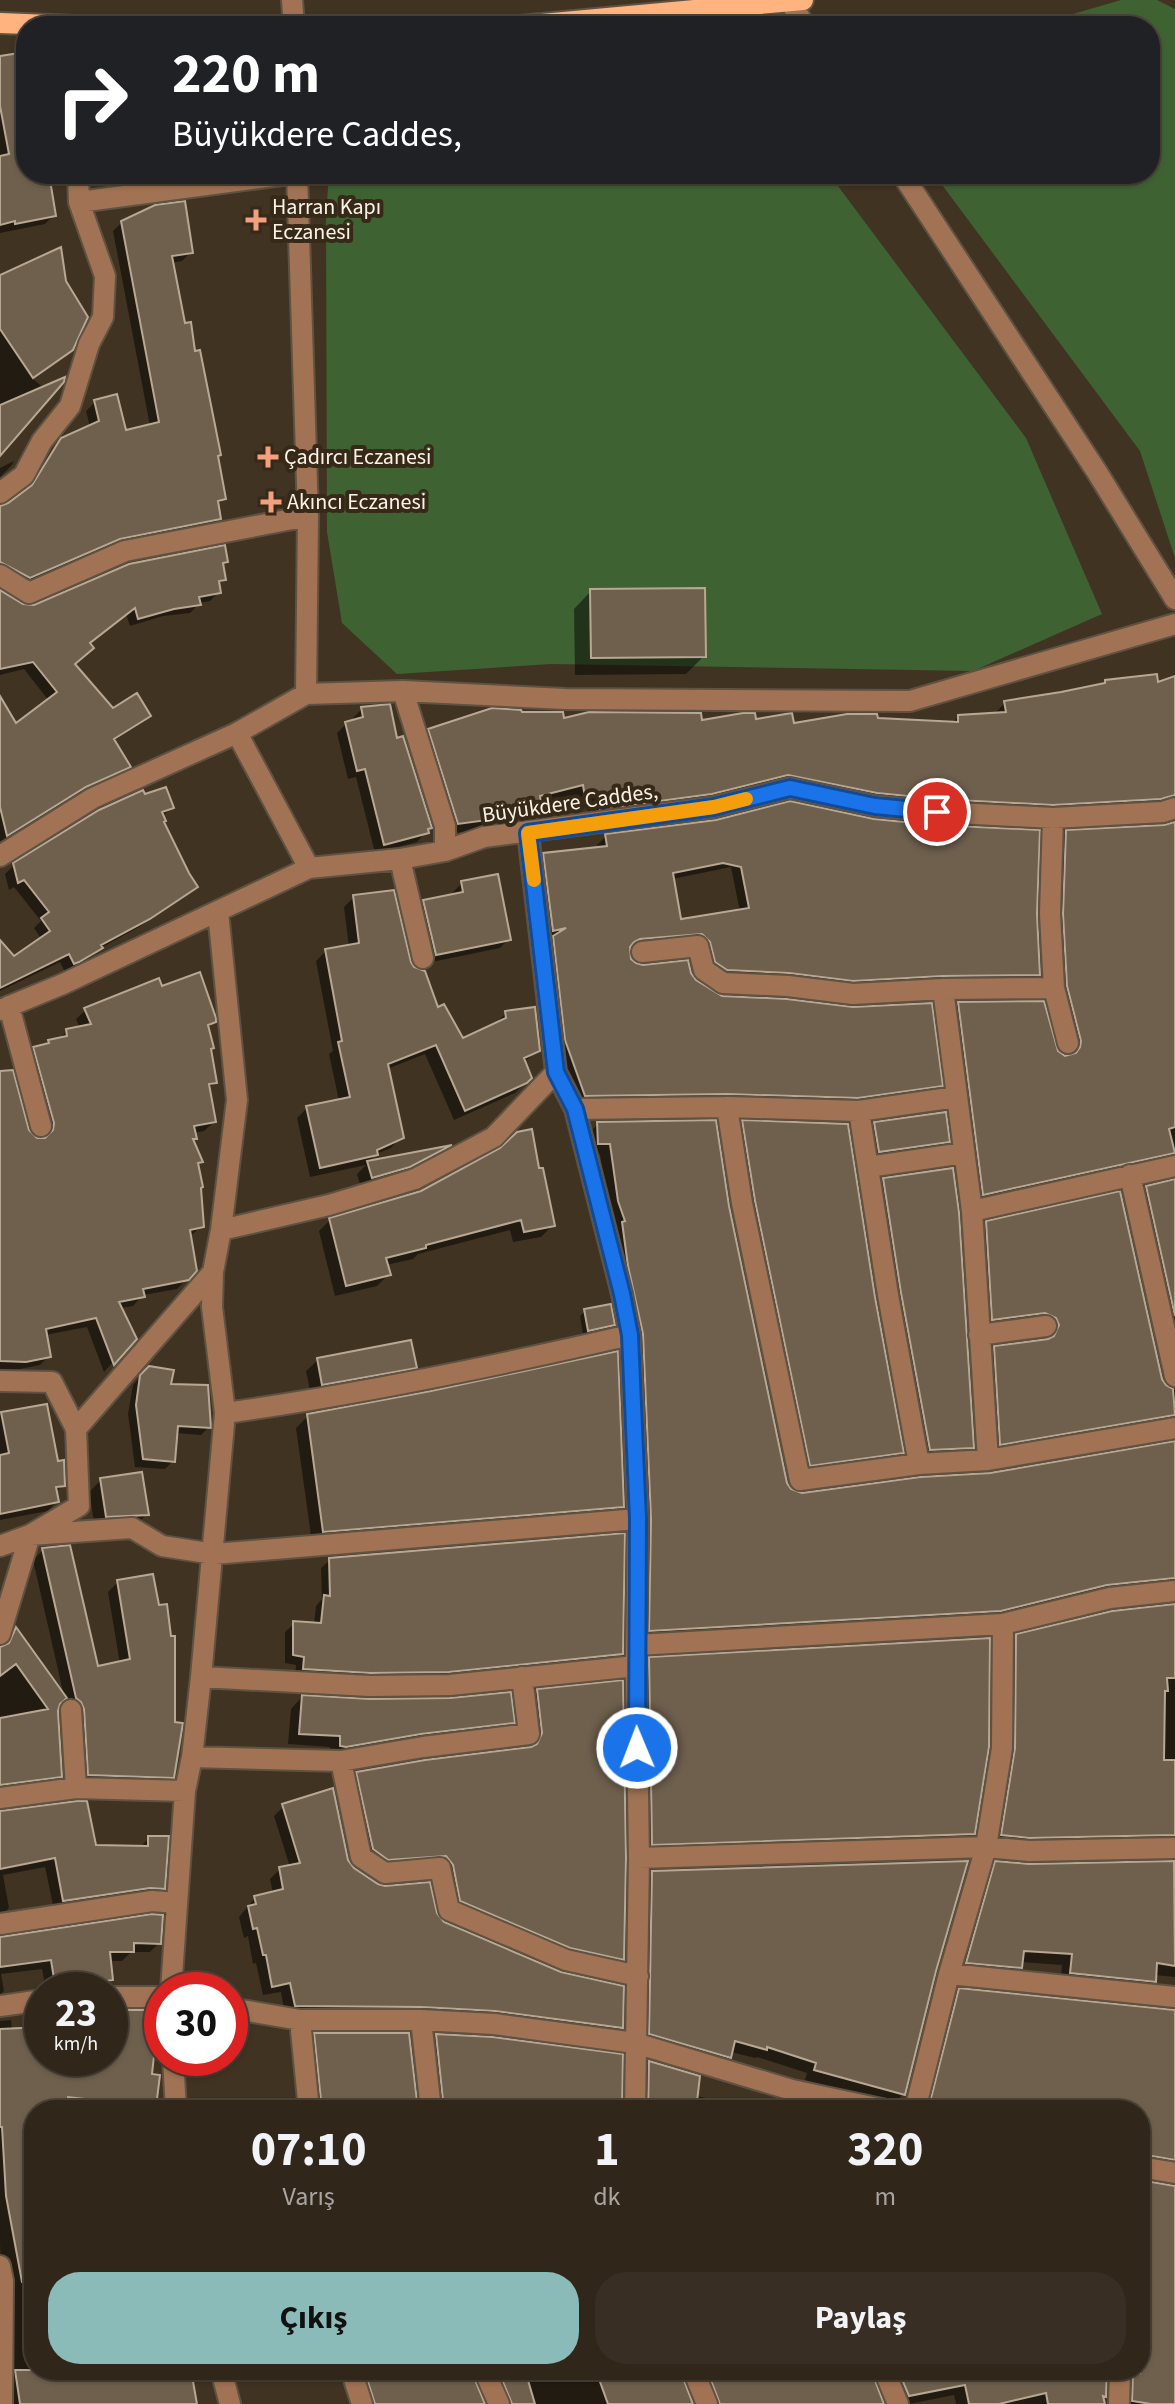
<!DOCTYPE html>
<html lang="tr">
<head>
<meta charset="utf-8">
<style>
  :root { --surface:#31261a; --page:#392e23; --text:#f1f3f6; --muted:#a8a5a2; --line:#4c4339; --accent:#8bbbb9 }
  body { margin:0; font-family:"Source Sans 3",sans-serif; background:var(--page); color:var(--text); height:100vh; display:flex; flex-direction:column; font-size:30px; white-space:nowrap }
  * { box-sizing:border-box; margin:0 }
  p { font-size:26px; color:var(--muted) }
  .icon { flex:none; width:44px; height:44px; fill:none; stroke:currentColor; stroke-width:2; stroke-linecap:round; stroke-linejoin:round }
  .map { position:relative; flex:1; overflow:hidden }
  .details { position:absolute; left:24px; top:2100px; width:1126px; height:280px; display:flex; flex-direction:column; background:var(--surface); border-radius:32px; box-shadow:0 2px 6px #0004,0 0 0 2px var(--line) }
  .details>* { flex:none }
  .top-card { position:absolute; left:16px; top:16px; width:1144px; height:168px; border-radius:32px; box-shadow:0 2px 6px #0004,0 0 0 2px var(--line); background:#202124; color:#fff; overflow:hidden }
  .speed { position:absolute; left:24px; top:1972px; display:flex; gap:16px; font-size:40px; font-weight:700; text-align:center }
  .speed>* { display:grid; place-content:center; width:104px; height:104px; border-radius:50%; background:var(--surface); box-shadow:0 2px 6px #0004,0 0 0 2px var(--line); line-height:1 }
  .speed small { font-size:20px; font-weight:400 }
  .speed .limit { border:12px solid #d22; background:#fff; color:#111 }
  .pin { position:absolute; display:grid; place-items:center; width:68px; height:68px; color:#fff; margin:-34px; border:4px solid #fff; border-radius:50%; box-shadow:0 2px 8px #0007 }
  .me { position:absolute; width:88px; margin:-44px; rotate:359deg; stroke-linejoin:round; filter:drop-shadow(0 0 6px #0008) }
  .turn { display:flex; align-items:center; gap:28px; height:168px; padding:0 24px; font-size:36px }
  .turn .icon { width:104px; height:104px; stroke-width:2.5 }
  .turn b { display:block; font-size:56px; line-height:68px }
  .eta { display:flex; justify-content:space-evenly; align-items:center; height:136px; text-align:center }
  .eta b { font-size:48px; font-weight:700; line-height:56px }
  .button { display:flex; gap:16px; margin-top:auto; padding:16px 24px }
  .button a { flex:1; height:92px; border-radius:32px; background:var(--accent); color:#111; font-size:32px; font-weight:700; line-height:92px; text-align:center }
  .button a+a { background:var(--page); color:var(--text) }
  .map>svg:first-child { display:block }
</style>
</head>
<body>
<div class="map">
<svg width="1175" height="2404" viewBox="0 0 1175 2404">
  <rect width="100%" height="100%" fill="#413322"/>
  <path fill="#3f6233" d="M1121 0H1157L1175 9V558L1140 451 934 174H1150V26H1032Z
    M329 174H829L1026 438 1102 614 973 671 551 664 397 674 342 623 327 532 326 215Z"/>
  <path fill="#0007" fill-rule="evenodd" d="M26 54V174H58L50 183 54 215 45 224 0 233V58Z
    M122 222 191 252 182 261 171 263 183 325 224 498 217 506 219 519 210 527 20 586 0 575V519L24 495 53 449 62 440 90 427 86 411 95 402 124 432 150 426 113 231Z
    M0 277 72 349 62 359 33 379 51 394 0 453Z
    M14 461 12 465 0 477V468Z
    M226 561 221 566 224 579 218 585 219 592 210 601 200 603 190 613 163 616 130 626 126 614 88 644 73 664 112 711 148 716 140 724 113 741 128 766 120 775 75 795 0 842V700L15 726 49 701 24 669 0 675V592L29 608Z
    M591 591 704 656 686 674 575 675 574 609Z
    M1175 678V812L1041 815 775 785 699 804 589 819 587 805 575 808 573 795 539 803 541 814 530 825 499 827 447 834 419 741 429 731 562 720 754 721 792 726 876 720 952 723 958 717 993 715 1005 703 1103 685 1105 682 1156 685Z
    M362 709 395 740 430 828 417 842 375 853 356 777 348 779 337 733 346 724 353 722V718Z
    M144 796 172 807 162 817V822L196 886 187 895 139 927 99 949 92 956 68 970 65 972 60 962 0 991V943L13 959 42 940 34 928 41 921 14 887 9 890 5 874 14 865Z
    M1175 823V1170L973 1205 948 1015 959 1004 1065 1058 1070 1056 1057 998 1056 843 1066 832 1167 826Z
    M606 836 1035 914 1038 974 1030 983 844 989 718 978 693 942 628 947 629 960 635 965 690 974 694 981 721 998 940 1085 932 1094 848 1106 576 1104 557 1050 545 947 556 936 544 939 536 863 544 855 598 849 597 845ZM731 867 740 912 679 921 672 879Z
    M462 883 509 939 500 948 427 963 415 910 424 901 454 896 453 892Z
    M354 897 409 962 437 1010 462 1040 496 1023 506 1013 538 1050 523 1063 530 1078 515 1093 454 1120 425 1054 387 1069 401 1137 391 1148 376 1154 367 1163 446 1148 438 1156 397 1178 361 1188 357 1174 366 1165 310 1177 297 1118 307 1108 339 1101 329 1054 333 1051 316 961 326 951 349 947 344 907Z
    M161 988 214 1021 207 1028 215 1082 208 1089 214 1122 204 1131 194 1133 195 1138 192 1142 200 1161 196 1166 202 1226 189 1237 187 1279 177 1289 143 1295 133 1306 120 1308 134 1339 104 1372 87 1327 45 1335 49 1356 40 1365 0 1373V1073L27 1131 36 1140H45V1134L25 1058 34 1049 58 1040 67 1031 80 1028 76 1019 86 1010Z
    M743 1122 873 1298 902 1452 894 1460 803 1472 736 1130Z
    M598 1124 727 1205 785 1484 794 1494 802 1495 990 1475 1175 1442V1595L989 1621 639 1641 641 1531 608 1213 600 1154H588L587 1135Z
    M875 1124 948 1141 936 1153 868 1163 863 1135Z
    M884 1180 972 1447 963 1456 921 1459 874 1189Z
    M1175 1180V1318L1163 1320 1136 1199 1147 1188Z
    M422 1192 552 1226 541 1237 513 1242 510 1230 418 1254 413 1259 386 1265 388 1275 377 1286 335 1296 319 1231 330 1220Z
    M987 1223 1163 1385 1170 1390H1175V1433L990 1454 984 1359 995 1348 1047 1341 1049 1337 1045 1328 982 1330 976 1234Z
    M585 1311 613 1324 607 1330 583 1335 580 1316Z
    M318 1360 414 1367 403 1378 311 1395 306 1371Z
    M141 1376 169 1386 209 1427 201 1435 175 1433 173 1461 165 1469 135 1467 128 1414 133 1385Z
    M46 1406 63 1485 55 1493 57 1501 48 1511 0 1520V1415Z
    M308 1416 622 1506 610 1518 312 1543 296 1428Z
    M101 1480 147 1514 136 1525 95 1527 89 1492Z
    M43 1550 97 1668 120 1664 108 1592 118 1582 173 1777 162 1787 79 1785 64 1698 57 1705 60 1776 51 1785 0 1792V1648L3 1649 7 1639 16 1630 64 1696 33 1560Z
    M330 1560 621 1653 613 1662 440 1680 295 1677 296 1665 285 1663V1632L294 1624H314L316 1606 322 1599 321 1568Z
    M1175 1606V1852L991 1846 1006 1647 1017 1636Z
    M650 1659 973 1833 963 1843 643 1854 640 1669Z
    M538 1691 622 1959 611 1970 449 1912 442 1877 376 1870 346 1785 357 1773 530 1749 526 1702Z
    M302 1697 512 1722 501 1733 330 1756V1747L288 1744 291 1709Z
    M284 1806 346 1860 352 1869 377 1886 435 1914 443 1924 621 2027 612 2037 285 2015 281 1992 263 1995 256 1963 253 1964 248 1936 244 1938 239 1917 255 1898 273 1894 270 1879 280 1869 290 1867 274 1816Z
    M0 1812 94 1847 139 1848 149 1838 163 1888 154 1898 54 1910 45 1867 3 1875 9 1908 0 1918Z
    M996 1863 1029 1866 1175 1863V1977L1154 1975V1981L1143 1992 1060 1984 1062 1965 1021 1962V1967L1010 1978 956 1973 985 1874Z
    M653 1873 934 1970 903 2094 894 2104 805 2080 807 2073 757 2057 755 2058 731 2052 729 2057 720 2066 640 2043 643 1882Z
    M0 1938 159 1943 150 1952H131L122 1961H109L111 1983 105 1990H46L42 1969 1 1974 4 1991 0 1995Z
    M960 1990 1175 2016V2178L1140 2166V2110H921L949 2001Z
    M110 2012H156L150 2076 157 2077 154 2110H34V2370H189L195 2403 198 2404H6L0 2242V2021L11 2020 12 2030 42 2029V2058H110Z
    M315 2035 416 2110H312L304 2046Z
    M436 2036 620 2110H433L426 2047Z
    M649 2063 696 2096 767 2110H638L639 2074Z
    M1140 2182 1175 2187V2404H1122L1117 2370H1140Z
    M350 2370H469L483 2404H362Z
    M480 2370H678L691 2404H498Z
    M690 2370H871L882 2404H706Z
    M880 2370H1105L1104 2404H956L954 2395 909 2404H897Z"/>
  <path fill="#6f604e" stroke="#b8a893" stroke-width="2" fill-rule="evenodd" d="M26 52V174H49L56 216 15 224V221L0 225V156L9 154 0 106V56Z
    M185 201 193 253 172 256 185 323 191 322 195 351 200 350 221 455 218 456 226 499 218 501 221 519 120 539 30 578 0 562V506L8 503 32 485 61 438 99 421 94 400 117 394 126 430 159 422 121 221 155 205Z
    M61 247 66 281 88 317 73 350 33 378 0 329V275Z
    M65 377 64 382 0 456V405Z
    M225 545 228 562 223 563 226 580 219 581 221 593 199 597 201 605 174 609 138 619 135 608 90 643 94 648 75 664 113 708 137 693 151 716 114 739 131 767 86 787 7 836 0 807V696L16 723 57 692 33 662 0 669V590L23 604 34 605 129 564Z
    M705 588 706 657 591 658 590 589Z
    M1157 674 1158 682 1175 676V795L1161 799 1053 805 938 799 877 793 788 775 712 794 600 809 597 795 585 798 583 785 540 796 543 815 510 820 509 817 458 824 428 729 492 708 521 710 522 712H563L564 718 589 712 701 713 702 720 743 713H755L756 719 792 713 794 723 847 714H877L878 718 958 722V715L1006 712 1004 701 1061 692 1105 683V680Z
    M390 704 397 738 403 736 432 828 428 829 429 833 384 845 365 769 357 771 345 722 363 717 361 707Z
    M166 787 174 808 162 812 166 821 164 822 189 873 198 887 150 919 101 945 103 948 79 962 74 964 69 954 0 988V940L14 956 50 931 41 918 49 912 24 880 18 883 13 863 99 810 143 790 145 794Z
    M790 801 874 819 936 825 1040 830 1037 914 1040 975 943 976 853 981 789 973 727 970 715 962 710 942 702 934 640 939 634 942 630 947 631 959 636 963 643 965 688 960 691 973 696 980 722 996 787 999 853 1007 932 1003 943 1086 858 1098 727 1094 585 1096 565 1040 553 936 566 928 553 931 543 853 607 846 605 834 716 820ZM723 863 741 867 749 908 681 919 673 873Z
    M1175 822V1127L1169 1129 1175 1153 983 1195 958 1002 1044 1001 1058 1051 1065 1056 1076 1053 1080 1047 1081 1041 1067 986 1063 914 1066 830 1164 825Z
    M498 874 511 940 436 955 423 900 463 892 461 881Z
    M394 890 411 962 414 967 425 971 438 1007 444 1004 463 1038 506 1018 505 1011 535 1007 540 1051 524 1058 532 1078 527 1083 465 1111 436 1045 388 1064 404 1138 377 1150 378 1155 320 1168 306 1106 350 1097 338 1042 342 1041 325 949 359 943 353 895Z
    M200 972 216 1018V1022L208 1025 214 1048 211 1049 217 1083 209 1084 216 1122 194 1126 197 1139H193L203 1162 198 1163 203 1187 201 1188 204 1227 190 1230 197 1271 189 1280 143 1289 145 1297 119 1302 137 1339 114 1365 96 1318 46 1329 51 1357 26 1362 0 1361V1071L13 1070 29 1130 37 1138H45L53 1130 54 1123 33 1047 49 1043 48 1040 67 1036 66 1029 91 1024 84 1008 159 978 162 986Z
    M946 1112 950 1142 879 1152 874 1122Z
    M716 1120 729 1206 787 1483 791 1489 802 1493 920 1477 990 1473 1175 1441V1578L1107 1585 1001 1611 649 1631 651 1519 643 1334 628 1266 622 1222 625 1221 618 1201 610 1144H598L597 1122Z
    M742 1120 848 1124 875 1297 904 1453 810 1466 755 1201Z
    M532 1129 539 1168H543L555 1226 524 1232 521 1220 426 1245V1248L386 1258 391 1275 346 1286 329 1218 421 1191 500 1148 517 1132Z
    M452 1145 410 1167 372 1178 367 1161Z
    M953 1168 959 1212 974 1448 930 1450 901 1293 883 1178Z
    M1175 1179V1316L1146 1186Z
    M1120 1191 1162 1379 1166 1385 1173 1389 1175 1415 1000 1445 994 1346 1048 1339 1054 1336 1059 1325 1056 1318 1045 1313 992 1320 986 1221Z
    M611 1304 615 1325 588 1331 584 1309Z
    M411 1340 417 1368 322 1385 317 1358Z
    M618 1351 624 1507 323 1532 307 1414 431 1391Z
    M149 1366 174 1370 171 1384 208 1385 211 1428 178 1426 175 1462 143 1459 136 1405 140 1375Z
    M47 1404 58 1461 64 1460 65 1486 56 1487 59 1502 0 1514V1455L9 1453 1 1412Z
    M142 1472 149 1515 106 1517 100 1478Z
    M625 1533 623 1654 449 1672 370 1673 303 1669 304 1657 293 1655V1621L321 1623 324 1595 330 1596 329 1558Z
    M70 1545 98 1666 130 1659 117 1580 153 1574 159 1605 167 1604 171 1636H175V1722L183 1723 174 1778 88 1775 84 1709 81 1702 76 1698 42 1548Z
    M1175 1604V1678H1167L1168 1691H1165L1164 1760H1175V1835L1029 1838 1001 1835 1015 1748 1016 1634 1112 1611Z
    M16 1627 67 1698 60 1704 58 1711 62 1777 0 1785V1718L48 1709 16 1664 0 1676V1647L9 1643Z
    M990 1638 989 1747 975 1834 652 1845 649 1657Z
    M623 1680 626 1858 624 1960 570 1948 460 1901 453 1865 446 1856 388 1860 373 1849 356 1772 425 1760 531 1747 537 1744 542 1733 537 1689Z
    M511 1692 515 1723 421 1734 346 1747 340 1746V1736L299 1734 302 1695 370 1699 450 1698Z
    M333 1788 348 1860 354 1868 378 1884 385 1886 430 1882 437 1913 444 1922 561 1972 624 1986 623 2028 495 2011 421 2007 295 2006 290 1983 272 1987 266 1955H263L257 1928 253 1929 248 1906 256 1904 254 1896 283 1889 279 1867 300 1863 282 1804Z
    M77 1801H87L96 1845 148 1846V1836H169L165 1889 150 1888 63 1901 55 1858 0 1869V1811Z
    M968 1861 936 1971 905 2095 814 2070 816 2063 767 2047V2050L735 2041 731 2058 649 2034 652 1871Z
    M995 1861 1029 1864 1174 1861 1175 1966 1157 1963 1156 1982 1070 1973 1072 1954 1024 1951 1022 1968 966 1963Z
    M152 1914 163 1915 161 1944 134 1943V1952H110L113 1980 86 1984 85 1979 55 1985 51 1960 0 1967V1937Z
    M959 1988 1175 2010V2160L1140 2154V2110H936L937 2104 930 2102Z
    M114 2010H159L152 2074 160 2075 156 2107 68 2097 67 2110H34V2141H26L31 2212H34V2281L22 2282 6 2196 2 2127H0V2029L42 2027V2058H110Z
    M314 2033H409L418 2110H367V2108L322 2110Z
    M436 2034 493 2037 623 2054 622 2110H444Z
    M649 2061 700 2076 696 2110H648Z
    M1140 2180 1175 2186V2404H1151L1132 2401 1133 2372 1140 2373Z
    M15 2370H191L197 2404H20Z
    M373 2370H471L485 2404H375L367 2379 376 2377Z
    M498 2370H525L535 2404H512Z
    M622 2370H680L693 2404H608L599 2379Z
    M707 2370H871L884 2404H720Z
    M898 2370 985 2372 994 2370H1107L1106 2397 1103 2396 1105 2404H1048L1046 2393 999 2404H969L965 2385 909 2396Z"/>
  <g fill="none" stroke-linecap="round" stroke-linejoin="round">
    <defs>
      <path id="minor" d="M292 0 294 26
        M789 0 805 26
        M78 174 79 202 290 174
        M297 174 308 516 306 694 403 691 565 699 910 701 1175 624
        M902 174 1097 472 1175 599
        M0 493 24 475 42 441 70 406 89 344 103 317 105 276 79 202
        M0 575 29 593 125 551 308 516
        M403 691 445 826V851
        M237 733 309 868
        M1053 818 1050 914 1054 988 1068 1043
        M528 833 556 1072 575 1109 622 1294 630 1335 638 1519 636 1666 639 1858 635 2110
        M0 856 93 798 237 733 306 694
        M400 859 423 958
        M642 952 698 946 704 970 723 983 788 986 853 994 943 989 1054 988
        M943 989 972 1211 988 1460
        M9 1006 41 1126
        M0 1010 63 984 309 868 400 859 445 851 484 837 714 807 790 788 875 806 937 812 1053 818 1163 812 1175 808
        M727 1107 742 1203 800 1480 919 1464 988 1460 1175 1428
        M575 1109 727 1107 859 1111 956 1097
        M859 1111 888 1295 919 1464
        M868 1167 964 1153
        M1130 1175 1175 1376
        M972 1211 1175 1166
        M221 1230 329 1205 415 1179 494 1137 556 1072
        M979 1335 1046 1326
        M0 1381 52 1382 76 1429
        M225 1413C362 1394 496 1366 630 1335
        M0 1546 30 1535 132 1528 162 1546 214 1554 638 1519
        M0 1634 30 1535 79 1506 76 1429 213 1272
        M637 1645 1003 1624 1110 1598 1175 1591
        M201 1677 370 1686 450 1685 636 1666
        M71 1710 76 1788
        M192 1757 341 1761 423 1747 529 1734 522 1677
        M341 1761 361 1857 385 1873 440 1868 449 1910 566 1960 638 1976
        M0 1798 76 1788 185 1791
        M639 1858 986 1847 1029 1851 1175 1848
        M0 1924 152 1901 177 1903
        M949 1974 1175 1997
        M171 1990 185 1791 192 1757 201 1677 225 1413 212 1307 213 1272 221 1230 237 1100 218 912
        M110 1997H162
        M0 2006 42 2000
        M230 2008 300 2020H421L494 2024 635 2043 792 2090 886 2110
        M300 2020 309 2110
        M421 2020 431 2110
        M173 2058 176 2110
        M792 2090 796 2110
        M915 2110 949 1974 986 1847 1002 1748 1003 1624
        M1140 2167 1175 2173
        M0 2266 3 2281 2 2404
        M221 2370 230 2404
        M351 2370 362 2404
        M484 2370 499 2404
        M693 2370 707 2404
        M884 2370 898 2404
        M1119 2404 1120 2370"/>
      <path id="major" d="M0 23 76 26
        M520 26 803 0"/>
    </defs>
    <use href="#minor" stroke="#5f5242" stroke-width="24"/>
    <use href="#major" stroke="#5f5242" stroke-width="24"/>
    <use href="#minor" stroke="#a17354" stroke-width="20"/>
    <use href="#major" stroke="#ffb47f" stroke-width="20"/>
  </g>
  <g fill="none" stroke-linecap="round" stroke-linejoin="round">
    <defs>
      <path id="route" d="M637 1748 638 1519 630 1335 622 1294 575 1109 556 1072 528 833 714 807 790 788 875 806 937 812"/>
    </defs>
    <use href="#route" stroke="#114b97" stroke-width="20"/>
    <use href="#route" stroke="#1a73e8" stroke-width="14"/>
    <path stroke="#f59e0b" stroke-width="14" d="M534 880 528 833 714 807 746 799"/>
  </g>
  <g fill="#f2a07f" stroke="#372918" stroke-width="3">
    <path d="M252 208h8v8h8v8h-8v8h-8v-8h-8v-8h8z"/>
    <path d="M264 445h8v8h8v8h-8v8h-8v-8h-8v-8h8z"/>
    <path d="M267 490h8v8h8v8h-8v8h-8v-8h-8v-8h8z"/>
  </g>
  <g text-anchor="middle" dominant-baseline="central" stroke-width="8" stroke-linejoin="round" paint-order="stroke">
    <g font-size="22" fill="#fcf3e8" stroke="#372918" text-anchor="start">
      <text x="272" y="207">Harran Kapı<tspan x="272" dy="25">Eczanesi</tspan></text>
      <text x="284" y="457">Çadırcı Eczanesi</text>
      <text x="287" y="502">Akıncı Eczanesi</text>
    </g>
    <g font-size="22" fill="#fcf3e8" stroke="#372918">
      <text transform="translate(570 803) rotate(-8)">Büyükdere Caddes,</text>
    </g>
  </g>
</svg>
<div class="speed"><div>23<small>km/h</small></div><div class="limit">30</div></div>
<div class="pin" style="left:937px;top:812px;background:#d93025"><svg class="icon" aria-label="arrive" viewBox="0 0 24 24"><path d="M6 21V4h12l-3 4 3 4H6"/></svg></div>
<svg class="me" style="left:637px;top:1748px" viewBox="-20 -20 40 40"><circle r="17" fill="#1a73e8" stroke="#fff" stroke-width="3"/><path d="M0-11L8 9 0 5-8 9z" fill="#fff"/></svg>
<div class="top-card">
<div class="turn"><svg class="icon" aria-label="right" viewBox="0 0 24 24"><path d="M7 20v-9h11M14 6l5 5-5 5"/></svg><div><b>220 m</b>Büyükdere Caddes,</div></div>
</div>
<section class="details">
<div class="eta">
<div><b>07:10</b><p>Varış</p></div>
<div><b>1</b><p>dk</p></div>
<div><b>320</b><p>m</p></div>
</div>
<div class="button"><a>Çıkış</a><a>Paylaş</a></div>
</section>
</div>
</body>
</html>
